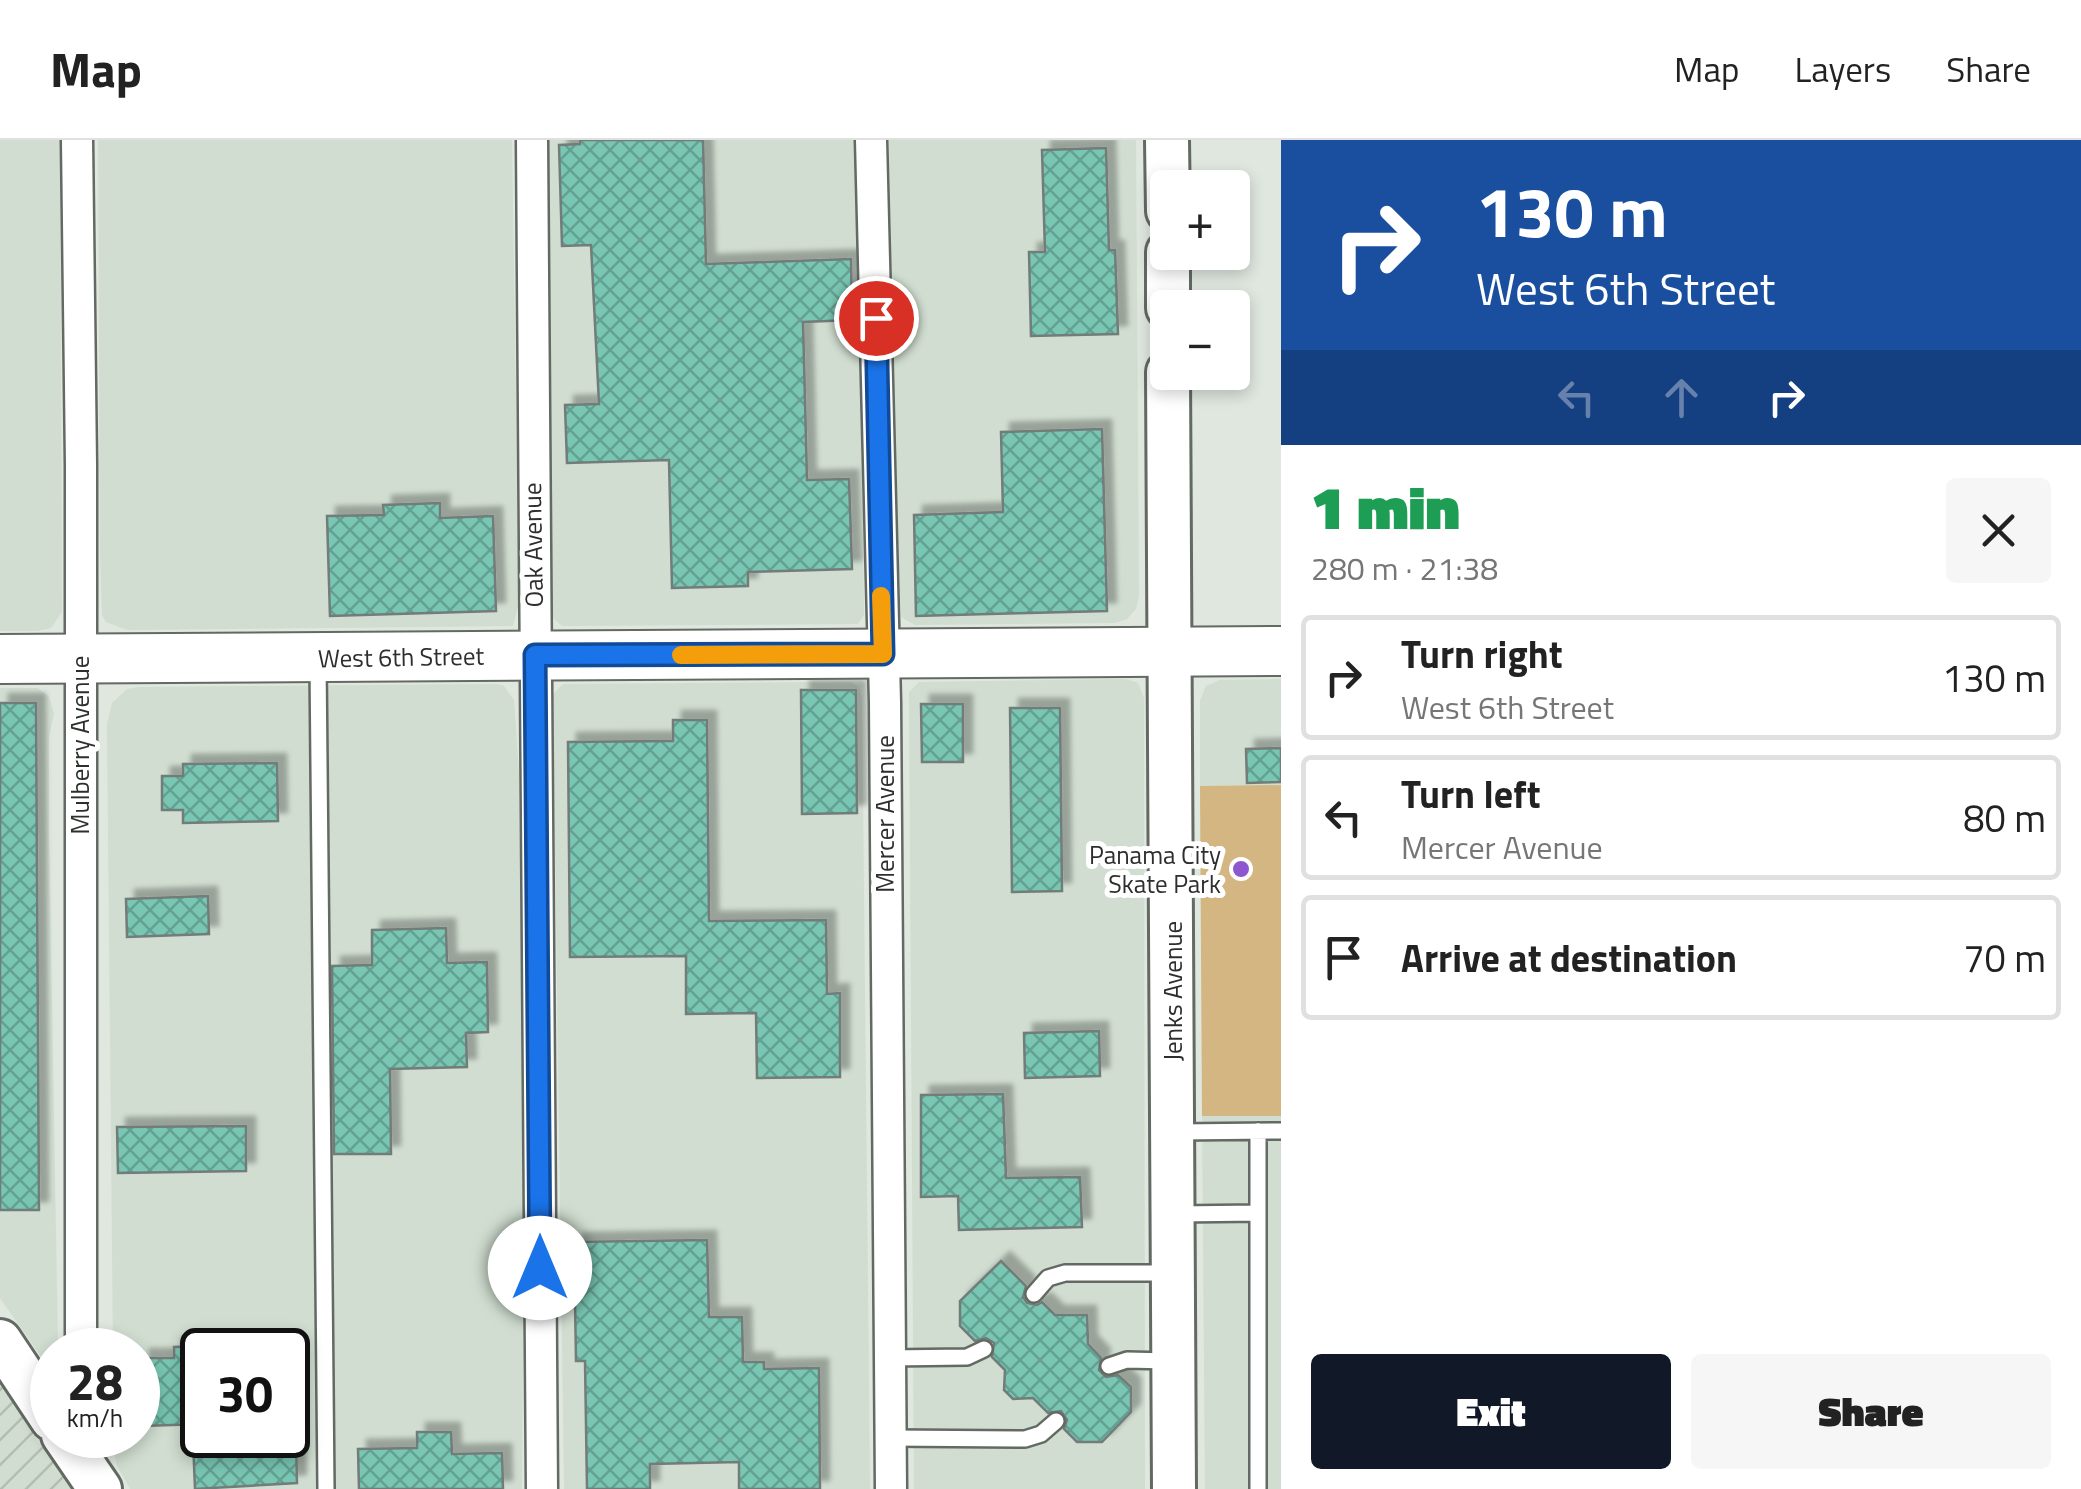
<!DOCTYPE html>
<html lang="en">
<head>
<meta charset="utf-8">
<style>
  :root { --surface:#fff; --page:#f6f6f6; --text:#222; --muted:#767676; --line:#e0e0e0; --accent:#111827 }
  body { margin:0; font-family:"Titillium Web",sans-serif; background:var(--page); color:var(--text); height:100vh; display:flex; flex-direction:column; font-size:38px; white-space:nowrap }
  * { box-sizing:border-box; margin:0 }
  p { font-size:32px; color:var(--muted) }
  .icon { flex:none; width:55px; height:55px; fill:none; stroke:currentColor; stroke-width:2; stroke-linecap:round; stroke-linejoin:round }
  .map { position:relative; flex:1; overflow:hidden }
  .details { display:flex; flex-direction:column; background:var(--surface); width:800px }
  .details>* { flex:none }
  .top-card { background:#1a4fa0; color:#fff; overflow:hidden }
  .fabs { position:absolute; left:1150px; top:30px; display:grid; gap:20px }
  .fabs a { display:grid; place-items:center; width:100px; height:100px; border-radius:10px; background:var(--surface); box-shadow:0 5px 15px #0003; font-size:50px }
  .speed { position:absolute; left:30px; top:1188px; display:flex; gap:20px; font-size:50px; font-weight:700; text-align:center }
  .speed>* { display:grid; place-content:center; width:130px; height:130px; border-radius:50%; background:var(--surface); box-shadow:0 5px 15px #0003; line-height:1 }
  .speed small { font-size:25px; font-weight:400 }
  .speed .limit { border:5px solid #111; border-radius:15px; background:#fff; color:#111 }
  .pin { position:absolute; display:grid; place-items:center; width:85px; height:85px; color:#fff; margin:-42px; border:5px solid #fff; border-radius:50%; box-shadow:0 2px 10px #0007 }
  .me { position:absolute; width:110px; margin:-55px; rotate:0deg; stroke-linejoin:round; filter:drop-shadow(0 0 8px #0008) }
  .turn { display:flex; align-items:center; gap:35px; height:210px; padding:0 30px; font-size:45px }
  .turn .icon { width:130px; height:130px; stroke-width:2.5 }
  .turn b { display:block; font-size:70px; line-height:85px }
  .lanes { display:flex; align-items:center; height:95px; padding:0 30px; background:#0003; justify-content:center; gap:50px; direction:ltr }
  .lanes .off { opacity:.35 }
  .round { display:grid; place-items:center; flex:none; width:105px; height:105px; border-radius:10px; background:var(--page) }
  .summary { display:flex; align-items:center; justify-content:space-between; height:170px; padding:0 30px }
  h1 { font-size:60px; font-weight:800; line-height:75px; color:#1e9e55 }
  .cta { display:flex; gap:20px; margin-top:auto; padding:20px 30px }
  .cta a { flex:1; height:115px; border-radius:10px; background:var(--accent); color:#fff; font-size:40px; font-weight:800; line-height:115px; text-align:center }
  .cta a+a { background:var(--page); color:var(--text) }
  ul { padding:0; list-style:none }
  li { display:flex; align-items:center; gap:30px; height:125px; margin:0 20px 15px; padding:0 10px; border:5px solid var(--line); border-radius:10px }
  li div { flex:1 }
  li b { display:block; font-size:38px }
  li em { font-style:normal }
  header { display:flex; align-items:center; gap:60px; box-sizing:border-box; height:140px; padding:0 50px; background:var(--surface); border-bottom:2px solid var(--line) }
  header strong { font-size:48px }
  nav { display:flex; gap:55px; margin-inline-start:auto; font-size:35px }
  main { display:flex; flex:1; min-height:0 }
  .map>svg:first-child { display:block }
</style>
</head>
<body>
<header>
<strong>Map</strong>
<nav><a>Map</a><a>Layers</a><a>Share</a></nav>
</header>
<main>
<div class="map">
<svg width="1281" height="1349" viewBox="0 0 1281 1349">
  <defs>
    <pattern id="industrial-furrows" width="10" height="10" patternUnits="userSpaceOnUse" patternTransform="scale(2.5)"><rect width="10" height="10" fill="#d0ddd0"/><path d="M-1 1l2-2M0 10L10 0M9 11l2-2" fill="none" stroke="#b3beb3"/></pattern>
    <pattern id="building-cross-hatch" width="8" height="8" patternUnits="userSpaceOnUse" patternTransform="scale(2.5)"><rect width="8" height="8" fill="#79c6b3"/><path d="M0 0l8 8M0 8l8-8" fill="none" stroke="#63a192"/></pattern>
    <filter id="shadow"><feDropShadow dx="9" dy="-9" stdDeviation="2.5" flood-color="#0004"/></filter>
  </defs>
  <rect width="100%" height="100%" fill="#dfe7df"/>
  <path fill="#d0ddd0" fill-rule="evenodd" d="M0 0H60L62 472 51 488 37 491H0Z
    M98 0H512L519 463 513 486 127 490 106 482 102 475 100 413Z
    M546 0H858L864 475 858 484 562 486 554 479 551 468 548 359Z
    M889 0H1136L1139 456 1136 469 1127 479 1115 483 915 485 901 477 894 321Z
    M1126 539 1138 543 1144 558 1145 1349H914L909 552 919 542Z
    M1281 539V645L1200 646V561L1206 546 1220 540Z
    M851 542 859 547 862 558 870 1349H564L553 554 563 544Z
    M497 544 504 546 514 560 519 632 524 1043 522 1349H130L117 1326 114 1313V1295H138V1210H113L107 585 112 563 127 549 139 547ZM202 1210H288V1295H202Z
    M0 548H38L49 557 54 574 49 596V693L58 1210H52V1232L0 1158Z
    M1202 976H1281V1349H1205Z"/>
  <path fill="url(#industrial-furrows)" d="M0 1244 71 1349H0Z"/>
  <path fill="#d3b682" d="M1281 645V976H1202L1200 646Z"/>
  <path fill="url(#building-cross-hatch)" stroke="#727c79" stroke-width="2.5" filter="url(#shadow)" d="M580 0H703L706 124 851 119 852 180 803 182 807 340 849 339 852 429 748 432V446L672 448 669 320 567 323 565 265 599 264 591 105 562 106 559 5 580 4Z
    M1106 8 1109 110H1115L1118 194 1031 196 1029 112H1045L1042 10Z
    M1102 289 1107 471 916 476 914 375 1003 372 1001 292Z
    M440 363V378L493 376 496 471 330 476 327 376 384 375 383 365Z
    M801 550H856L857 673 802 674Z
    M0 563H36L39 1070H0Z
    M921 564H963V622H922Z
    M1010 568H1060L1062 751 1012 752Z
    M673 580H707L709 781 826 780 827 854 840 853V937L757 938 756 873 686 874V816L570 817 568 602 673 601Z
    M1281 608V642L1247 643 1246 609Z
    M277 623 278 681 183 683V670H162V636H183V624Z
    M208 756 209 794 127 797 126 759Z
    M446 788 447 823 487 822 488 892 466 893 467 927 390 929 391 1014H334L332 826 372 825V790Z
    M1099 891 1100 936 1025 938 1024 893Z
    M1003 954 1006 1038 1080 1037 1082 1087 959 1090 958 1056 921 1057V955Z
    M246 986V1031L118 1033 117 987Z
    M707 1100 709 1177H742L743 1222H764V1229L819 1228 820 1349H739V1322L650 1324V1349H587L585 1221H576L574 1102Z
    M1001 1121 1026 1146 1023 1157 1027 1163 1037 1165 1042 1162 1055 1175H1087L1088 1204 1101 1218 1099 1230 1106 1237 1118 1235 1131 1247V1272L1102 1302H1077L1064 1289 1067 1280 1061 1271 1048 1273 1033 1258 1013 1259 1004 1250 1005 1230 992 1217 994 1203 986 1198 975 1201 960 1186V1161Z
    M202 1206V1284L143 1286 141 1218H174V1207Z
    M417 1292H451L452 1314 502 1313 503 1349H359L358 1309 417 1308Z
    M296 1298 297 1343 195 1349 193 1300Z"/>
  <g fill="none" stroke-linecap="round" stroke-linejoin="round">
    <defs>
      <path id="lane" d="M318 521 326 1349
        M1258 991V1348
        M1177 992 1281 991
        M1177 1074 1257 1073
        M1034 1154 1048 1138 1065 1133H1169
        M889 1218 967 1217 984 1209
        M1109 1226 1127 1220 1169 1221
        M890 1298 1025 1299 1041 1294 1056 1281"/>
      <path id="street" d="M77 0 81 325V1210
        M532 0 542 1349
        M871 0 885 562 891 1349"/>
      <path id="secondary" d="M1167 0 1168 71
        M1168 112V168
        M1168 232 1174 1349
        M0 1201 52 1279
        M63 1295 100 1349"/>
      <path id="primary" d="M0 519 1281 511"/>
    </defs>
    <use href="#lane" stroke="#636963" stroke-width="20"/>
    <use href="#street" stroke="#636963" stroke-width="35"/>
    <use href="#secondary" stroke="#636963" stroke-width="48"/>
    <use href="#primary" stroke="#636963" stroke-width="52"/>
    <use href="#lane" stroke="#fff" stroke-width="15"/>
    <use href="#street" stroke="#fff" stroke-width="30"/>
    <use href="#secondary" stroke="#fff" stroke-width="42"/>
    <use href="#primary" stroke="#fff" stroke-width="48"/>
  </g>
  <g fill="none" stroke-linecap="round" stroke-linejoin="round">
    <defs>
      <path id="route" d="M540 1128 535 515 883 514 876 178"/>
    </defs>
    <use href="#route" stroke="#114b97" stroke-width="25"/>
    <use href="#route" stroke="#1a73e8" stroke-width="18"/>
    <path stroke="#f59e0b" stroke-width="18" d="M681 515 883 514 881 456"/>
  </g>
  <circle fill="#8d57cf" stroke="#fff" stroke-width="4" cx="1241" cy="729" r="10"/>
  <g text-anchor="middle" dominant-baseline="central" stroke-width="10" stroke-linejoin="round" paint-order="stroke">
    <g font-size="25" fill="#2c2f2c" stroke="#fff">
      <text transform="translate(533 405) rotate(-91)">Oak Avenue</text>
      <text transform="translate(401 517) rotate(-1)">West 6th Street</text>
      <text transform="translate(80 605) rotate(-90)">Mulberry Avenue</text>
      <text transform="translate(885 674) rotate(-90)">Mercer Avenue</text>
      <text transform="translate(1173 851) rotate(-90)">Jenks Avenue</text>
    </g>
    <g font-size="25" fill="#2c2f2c" stroke="#fff" text-anchor="end">
      <text x="1221" y="715">Panama City<tspan x="1221" dy="29">Skate Park</tspan></text>
    </g>
  </g>
</svg>
<div class="fabs">
<a>+</a>
<a>−</a>
</div>
<div class="speed"><div>28<small>km/h</small></div><div class="limit">30</div></div>
<div class="pin" style="left:876px;top:178px;background:#d93025"><svg class="icon" aria-label="arrive" viewBox="0 0 24 24"><path d="M6 21V4h12l-3 4 3 4H6"/></svg></div>
<svg class="me" style="left:540px;top:1128px" viewBox="-20 -20 40 40"><circle r="19" fill="#fff"/><path d="M0-13L10 11 0 6-10 11z" fill="#1a73e8"/></svg>
</div>
<section class="details">
<div class="top-card">
<div class="turn"><svg class="icon" aria-label="right" viewBox="0 0 24 24"><path d="M7 20v-9h11M14 6l5 5-5 5"/></svg><div><b>130 m</b>West 6th Street</div></div>
<div class="lanes"><svg class="icon off" aria-label="left" viewBox="0 0 24 24"><path d="M17 20v-9H6M10 6l-5 5 5 5"/></svg><svg class="icon off" aria-label="ahead" viewBox="0 0 24 24"><path d="M12 20V5M6 11l6-6 6 6"/></svg><svg class="icon" aria-label="right" viewBox="0 0 24 24"><path d="M7 20v-9h11M14 6l5 5-5 5"/></svg></div>
</div>
<div class="summary"><div><h1>1 min</h1><p>280 m · 21:38</p></div><a class="round"><svg class="icon" aria-label="close" viewBox="0 0 24 24"><path d="M6 6l12 12M18 6L6 18"/></svg></a></div>
<ul>
<li><svg class="icon" aria-label="right" viewBox="0 0 24 24"><path d="M7 20v-9h11M14 6l5 5-5 5"/></svg><div><b>Turn right</b><p>West 6th Street</p></div><em>130 m</em></li>
<li><svg class="icon" aria-label="left" viewBox="0 0 24 24"><path d="M17 20v-9H6M10 6l-5 5 5 5"/></svg><div><b>Turn left</b><p>Mercer Avenue</p></div><em>80 m</em></li>
<li><svg class="icon" aria-label="arrive" viewBox="0 0 24 24"><path d="M6 21V4h12l-3 4 3 4H6"/></svg><div><b>Arrive at destination</b></div><em>70 m</em></li>
</ul>
<div class="cta"><a>Exit</a><a>Share</a></div>
</section>
</main>
</body>
</html>
